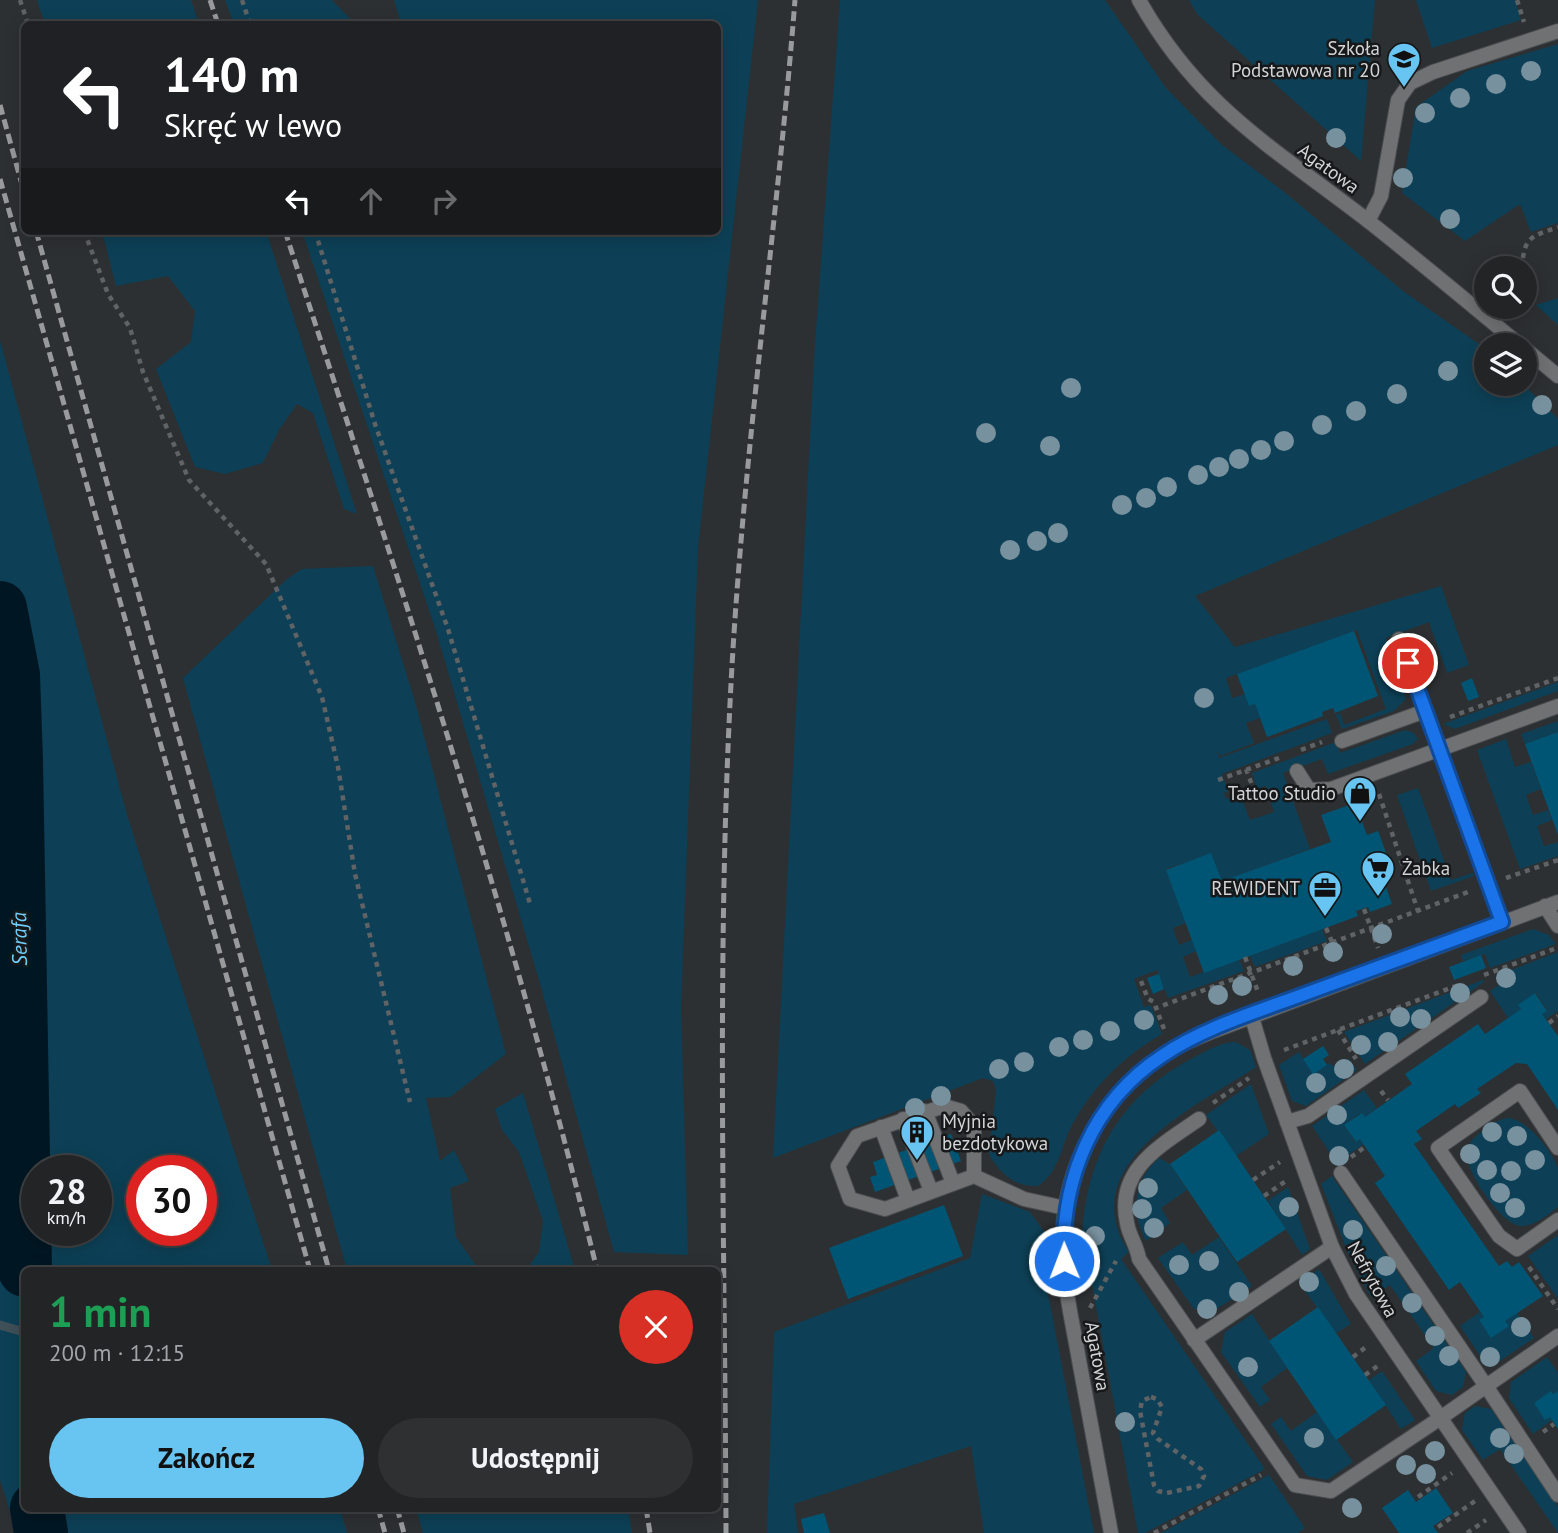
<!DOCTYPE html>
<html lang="pl">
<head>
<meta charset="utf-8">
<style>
  :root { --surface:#222426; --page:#2e3032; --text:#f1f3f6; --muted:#a2a4a7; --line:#3f4143; --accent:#68c4f0 }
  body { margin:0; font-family:"PT Sans",sans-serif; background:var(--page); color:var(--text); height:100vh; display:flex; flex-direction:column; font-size:26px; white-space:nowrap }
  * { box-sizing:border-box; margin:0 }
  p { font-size:23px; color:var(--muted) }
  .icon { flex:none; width:38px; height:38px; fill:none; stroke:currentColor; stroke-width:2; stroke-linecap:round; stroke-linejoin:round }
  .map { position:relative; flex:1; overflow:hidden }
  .panel { position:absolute; left:21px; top:1267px; width:700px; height:245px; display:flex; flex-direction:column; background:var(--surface); border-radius:10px; box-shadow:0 4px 18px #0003,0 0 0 2px var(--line) }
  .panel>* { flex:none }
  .top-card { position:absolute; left:21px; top:21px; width:700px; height:214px; border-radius:10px; box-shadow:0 4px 18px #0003,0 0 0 2px var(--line); background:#202124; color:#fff; overflow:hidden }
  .fabs { position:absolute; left:1474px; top:256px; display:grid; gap:14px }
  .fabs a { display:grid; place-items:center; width:63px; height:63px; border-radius:50%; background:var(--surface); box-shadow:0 4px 18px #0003,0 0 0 2px var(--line); font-size:35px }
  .speed { position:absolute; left:21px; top:1155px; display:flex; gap:14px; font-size:35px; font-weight:700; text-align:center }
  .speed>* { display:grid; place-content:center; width:91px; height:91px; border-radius:50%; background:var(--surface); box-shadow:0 4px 18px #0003,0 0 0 2px var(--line); line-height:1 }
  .speed small { font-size:18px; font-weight:400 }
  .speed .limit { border:10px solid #d22; background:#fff; color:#111 }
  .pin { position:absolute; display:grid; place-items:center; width:60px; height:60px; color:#fff; margin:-30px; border:4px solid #fff; border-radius:50%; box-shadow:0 2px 7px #0007 }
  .me { position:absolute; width:77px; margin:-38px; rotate:359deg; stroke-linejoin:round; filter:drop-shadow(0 0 5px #0008) }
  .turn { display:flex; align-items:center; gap:24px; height:147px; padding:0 28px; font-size:32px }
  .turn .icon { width:91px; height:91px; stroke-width:2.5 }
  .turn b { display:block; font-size:49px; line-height:60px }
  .lanes { display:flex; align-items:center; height:66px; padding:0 28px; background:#0003; justify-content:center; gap:35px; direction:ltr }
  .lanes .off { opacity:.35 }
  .round { display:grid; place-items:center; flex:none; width:74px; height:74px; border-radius:37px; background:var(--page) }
  .headline { display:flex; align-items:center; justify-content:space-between; height:119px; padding:0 28px }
  h1 { font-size:42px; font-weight:800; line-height:52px; color:#1e9e55 }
  .primary-button { display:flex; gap:14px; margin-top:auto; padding:14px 28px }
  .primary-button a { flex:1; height:80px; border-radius:42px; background:var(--accent); color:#111; font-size:28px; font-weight:800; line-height:80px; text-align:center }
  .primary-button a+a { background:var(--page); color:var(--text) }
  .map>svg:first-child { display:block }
</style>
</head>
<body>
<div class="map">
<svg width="1558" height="1533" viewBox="0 0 1558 1533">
  <rect width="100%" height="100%" fill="#2d3032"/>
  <path fill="#0d4056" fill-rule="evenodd" d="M37 0H191L199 24H45Z
    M225 0H332L355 24H234Z
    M394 0H758L698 547 681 1008 688 1255 614 1252 541 987 436 631 302 231H718V24H401Z
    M840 0H1105L1166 88 1221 144 1283 191 1403 291 1486 349V383H1522L1558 419V445L1195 596 1235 647 1441 586 1469 665 1447 673 1429 622 1386 638 1406 699 1394 711 1342 729 1336 715 1340 713 1344 725 1386 709 1357 630 1226 678 1232 698 1245 694 1249 706 1255 704 1260 718 1246 723 1254 743 1220 756 1217 751 1219 758 1327 719 1332 733 1222 774 1228 791 1224 793 1226 799 1240 794 1250 820 1274 812 1266 786 1257 789 1252 773 1336 742 1340 753 1405 730 1414 733 1418 739 1413 744 1328 774 1322 759 1283 773 1310 849 1222 881 1211 854 1166 869 1186 923 1173 928 1179 945 1192 940 1196 951 1183 957 1190 977 1239 959 1244 971 1168 998 1157 970 1134 979 1144 1007 1151 1005 1162 1034C1124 1056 1093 1086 1072 1125 1061 1146 1059 1173 1038 1186 1015 1187 1000 1174 989 1154L996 1090 993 1081 983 1078 773 1158 814 358Z
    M1189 0H1375L1361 161 1197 14Z
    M1416 0H1515L1521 20 1432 48Z
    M1558 44V223L1531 232 1520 204 1465 241 1402 193 1416 107 1467 71Z
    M102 231H266L357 514 344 509 313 413 297 404 279 430 263 463 225 474 195 467 156 369 191 342 195 311 168 276 116 286Z
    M1558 298V325L1536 305Z
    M0 340 127 815 272 1270H24V1508L340 1509 347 1533H17L0 1480ZM37 1171H96V1230H37ZM142 1171H201V1230H142Z
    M373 566 416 705 506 1054 450 1097 426 1098 440 1161 454 1150 469 1181 450 1188 456 1237 479 1270H347L183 678 287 579 302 569Z
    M1558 682V691L1455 729 1443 724Z
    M1558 721V732L1525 744 1521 734Z
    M1506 739 1515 767 1531 762 1541 789 1526 795 1533 815 1548 810 1552 820 1537 826 1544 846 1558 842V856L1520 869 1477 750Z
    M1418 788 1451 880 1473 873 1474 876 1431 891 1397 795Z
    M1322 929 1327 941 1255 967 1250 956Z
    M1533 929 1549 935 1556 944 1490 968 1485 954 1463 961 1461 955Z
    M1558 952V1011L1546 1019 1542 1014 1547 1010 1536 993 1519 1005 1521 1009 1508 1018 1490 991 1502 983 1501 974Z
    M1483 980 1484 982 1365 1064 1344 1032Z
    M1236 1042 1250 1050 1256 1067C1197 1106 1071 1164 1129 1252L1121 1259 1265 1469 1145 1533H1138L1091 1279H1082C1078 1188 1099 1113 1182 1064 1197 1056 1219 1042 1236 1042Z
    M1299 1052 1313 1073 1330 1063 1333 1066 1349 1059 1357 1070 1306 1106 1292 1101 1279 1065Z
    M1251 1084 1269 1134 1236 1156 1206 1115Z
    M1364 1090 1377 1108 1365 1117 1361 1113 1344 1125 1355 1142 1360 1139 1364 1144 1337 1163 1312 1126Z
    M523 1093 575 1270H526L539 1252 543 1221 519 1152 502 1130 495 1109Z
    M1508 1118C1527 1119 1551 1150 1558 1168 1558 1178 1558 1196 1558 1207 1548 1215 1534 1227 1520 1226 1501 1224 1463 1169 1467 1150 1469 1141 1477 1135 1484 1130 1491 1125 1499 1119 1508 1118Z
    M1159 1158 1170 1164 1187 1190 1161 1208 1170 1223 1146 1241C1130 1211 1134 1181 1159 1158Z
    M1332 1176 1466 1372 1463 1387 1452 1395 1436 1391 1416 1361 1434 1348 1390 1285 1371 1297 1349 1255 1321 1184Z
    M1288 1187 1310 1249 1302 1255 1268 1201Z
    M982 1194 1030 1212 1045 1233 1041 1257 1094 1533H984L971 1446 794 1504 798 1533H767L774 1332 970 1258Z
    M1558 1235V1299L1528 1256Z
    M1219 1237 1252 1286 1212 1312 1194 1309 1158 1258 1183 1242 1192 1255Z
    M1319 1269 1351 1324 1336 1333 1299 1283Z
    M1480 1312 1484 1317 1479 1320 1491 1337 1508 1325 1505 1321 1517 1313 1534 1338 1497 1363 1483 1360 1460 1326Z
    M1252 1314 1287 1368 1261 1387 1270 1400 1260 1407 1221 1352 1225 1332Z
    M1547 1357 1558 1373V1391L1553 1394 1550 1392 1534 1403 1545 1419 1550 1417 1552 1420 1533 1434 1509 1398 1511 1382Z
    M1382 1371 1415 1420 1401 1429 1369 1380Z
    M1475 1406 1491 1409 1558 1507V1533L1500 1449 1483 1460 1462 1430 1465 1413Z
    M1317 1412 1353 1462 1327 1480 1307 1476 1271 1424 1281 1417 1291 1431Z
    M1269 1475 1305 1528 1298 1533H1161Z
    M416 1509H628L632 1533H423Z"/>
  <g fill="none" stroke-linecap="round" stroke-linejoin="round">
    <path stroke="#3f5059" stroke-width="9" d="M0 1325 24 1332"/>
    <path stroke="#001723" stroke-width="54" d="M0 608 13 675 16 760 25 1270
      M37 1508 41 1533"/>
  </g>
  <path fill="#005574" d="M1354 631 1378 696 1335 713 1333 708 1322 712 1323 716 1267 737 1255 704 1249 706 1237 674Z
    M1472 678 1479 697 1468 701 1461 683Z
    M1558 732V835L1525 744Z
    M1355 803 1367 835 1378 831 1392 869 1381 873 1392 904 1370 912 1368 907 1356 911 1358 916 1204 973 1166 870 1211 853 1222 881 1331 842 1321 815Z
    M1481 955 1486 968 1454 980 1449 967Z
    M1159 974 1164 989 1153 994 1147 978Z
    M1535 993 1547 1011 1542 1014 1558 1036V1110L1527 1064 1516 1063 1477 1089 1481 1093 1458 1108 1455 1104 1416 1131 1422 1139 1414 1144 1499 1266 1507 1261 1512 1267 1519 1262 1543 1296 1505 1321 1509 1326 1491 1338 1479 1320 1484 1317 1460 1282 1449 1290 1375 1183 1385 1176 1360 1139 1356 1142 1344 1125 1362 1113 1365 1117 1412 1084 1405 1074 1478 1024 1485 1034 1521 1009 1518 1005Z
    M1323 1046 1329 1055 1323 1059 1327 1065 1313 1074 1303 1059Z
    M1219 1130 1286 1229 1237 1262 1170 1164Z
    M951 1134 961 1161 875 1192 870 1177 877 1175 873 1162Z
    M944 1205 963 1256 848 1299 829 1248Z
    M1318 1307 1386 1405 1336 1440 1269 1341Z
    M1551 1391 1553 1394 1558 1391V1429L1550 1417 1545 1420 1534 1403Z
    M1436 1488 1453 1513 1433 1526 1438 1533H1399L1382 1508 1408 1490 1416 1502Z
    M824 1513 830 1533H804L801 1519Z"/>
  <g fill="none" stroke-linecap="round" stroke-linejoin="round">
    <defs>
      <path id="lane" d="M1368 221 1381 196 1398 100 1410 83 1433 72 1558 31
        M944 1106 961 1111 974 1126V1176L885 1209 850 1199 838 1166 857 1136Z
        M925 1111 953 1183
        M903 1119 931 1191
        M1199 1119C1162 1145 1115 1169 1127 1223 1129 1236 1137 1245 1139 1259L1295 1485 1331 1491 1439 1419
        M1287 1122 1308 1116 1481 997
        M881 1127 908 1200
        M1558 1148 1520 1091 1438 1148 1499 1236 1517 1249 1558 1220
        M1341 1173 1486 1386
        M974 1176 1024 1199 1065 1208
        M1194 1340 1332 1247"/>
      <path id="street" d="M1139 0C1199 107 1274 148 1367 220 1419 261 1469 303 1520 345
        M1524 348 1558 376
        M1399 639 1502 922
        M1342 741 1425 711
        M1297 771 1309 790 1331 789 1558 706
        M1545 906 1558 926
        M1251 1014 1264 1058 1332 1247 1356 1294 1519 1533
        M1486 1386 1558 1495
        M1439 1419 1558 1336
        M1111 1533C1100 1475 1090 1418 1079 1360 1072 1319 1061 1276 1063 1234 1065 1164 1104 1093 1163 1055 1178 1045 1195 1039 1211 1032L1558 902"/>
    </defs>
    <use href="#lane" stroke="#4b4e50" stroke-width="16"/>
    <use href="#street" stroke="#4b4e50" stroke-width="16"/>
    <path stroke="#606365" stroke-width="4.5" stroke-dasharray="5 5" stroke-linecap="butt" d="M20 0 28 24
      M242 0 250 24
      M1517 0 1524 22
      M84 231 108 294 130 328 143 372 189 480 266 564 322 697 338 767 355 874 410 1102
      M315 231 375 424 448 629 531 907
      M1522 268C1524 237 1530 237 1558 227
      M1450 717 1558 678
      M1301 750 1322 742
      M1246 769 1254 790
      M1218 780 1279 758
      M1379 794 1418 911
      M1506 878 1558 860
      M1364 909 1378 948
      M1326 928 1333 944
      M1245 957 1258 992
      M1484 975 1554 949
      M1141 981 1148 999 1154 1002 1156 1008
      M1549 1023 1558 1016
      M1164 1029 1156 1008 1468 892
      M1338 1030 1356 1059
      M1284 1050 1456 986
      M1381 1091 1388 1100
      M1213 1103 1249 1078
      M1351 1157 1365 1147
      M1253 1180 1280 1162
      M1264 1196 1286 1181
      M1529 1267 1558 1309
      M1090 1308 1116 1261
      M1353 1357 1366 1347
      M1365 1375 1379 1365
      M1151 1397 1157 1399 1162 1407 1153 1433 1158 1439 1201 1469 1204 1476 1199 1486 1167 1493 1158 1491 1154 1485 1140 1411 1142 1401Z
      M1543 1432 1554 1424
      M1418 1497 1452 1473
      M1438 1527 1475 1501
      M1154 1533 1261 1475
      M1467 1533 1486 1520"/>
    <use href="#lane" stroke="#6f7172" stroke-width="14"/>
    <use href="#street" stroke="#6f7172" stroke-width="14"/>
    <path stroke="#989a9c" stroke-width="5" stroke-dasharray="10 5" stroke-linecap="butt" d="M210 0 218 24
      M0 105 24 192
      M0 179 310 1270
      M36 231 329 1270
      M285 231C397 575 512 919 597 1270
      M378 1508 385 1533
      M397 1508 404 1533
      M646 1508 650 1533
      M726 1533C725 1250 716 966 731 684 743 455 777 228 795 0"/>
  </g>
  <g fill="#78919e">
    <circle cx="1531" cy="71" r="10"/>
    <circle cx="1496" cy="84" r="10"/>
    <circle cx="1460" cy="98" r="10"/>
    <circle cx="1425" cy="113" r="10"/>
    <circle cx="1336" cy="138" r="10"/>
    <circle cx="1403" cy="178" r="10"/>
    <circle cx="1450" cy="219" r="10"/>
    <circle cx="1448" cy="371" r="10"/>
    <circle cx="1071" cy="388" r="10"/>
    <circle cx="1397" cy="394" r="10"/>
    <circle cx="1542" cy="405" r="10"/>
    <circle cx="1356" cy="411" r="10"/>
    <circle cx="1322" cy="425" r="10"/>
    <circle cx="986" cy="433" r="10"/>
    <circle cx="1284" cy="441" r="10"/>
    <circle cx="1050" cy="446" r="10"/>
    <circle cx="1261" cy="450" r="10"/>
    <circle cx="1239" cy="459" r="10"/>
    <circle cx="1219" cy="467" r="10"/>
    <circle cx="1198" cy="475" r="10"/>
    <circle cx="1167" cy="487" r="10"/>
    <circle cx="1146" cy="498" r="10"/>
    <circle cx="1122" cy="505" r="10"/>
    <circle cx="1058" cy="533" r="10"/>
    <circle cx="1037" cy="541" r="10"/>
    <circle cx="1010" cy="550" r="10"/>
    <circle cx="1204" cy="698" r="10"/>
    <circle cx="1382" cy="934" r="10"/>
    <circle cx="1333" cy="952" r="10"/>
    <circle cx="1293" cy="966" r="10"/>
    <circle cx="1506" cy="978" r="10"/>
    <circle cx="1242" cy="986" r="10"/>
    <circle cx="1460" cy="993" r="10"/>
    <circle cx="1218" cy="995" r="10"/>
    <circle cx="1400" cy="1017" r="10"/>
    <circle cx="1421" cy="1019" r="10"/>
    <circle cx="1144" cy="1020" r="10"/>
    <circle cx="1110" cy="1031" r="10"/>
    <circle cx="1083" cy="1040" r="10"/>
    <circle cx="1388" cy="1042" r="10"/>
    <circle cx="1361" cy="1045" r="10"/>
    <circle cx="1059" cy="1047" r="10"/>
    <circle cx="1024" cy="1062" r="10"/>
    <circle cx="999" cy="1069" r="10"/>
    <circle cx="1344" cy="1069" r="10"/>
    <circle cx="1316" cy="1083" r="10"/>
    <circle cx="941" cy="1096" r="10"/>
    <circle cx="915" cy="1108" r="10"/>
    <circle cx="1337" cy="1115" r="10"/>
    <circle cx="1492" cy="1132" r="10"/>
    <circle cx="1517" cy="1136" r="10"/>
    <circle cx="1470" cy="1154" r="10"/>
    <circle cx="1339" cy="1156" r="10"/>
    <circle cx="1535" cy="1160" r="10"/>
    <circle cx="1487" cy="1170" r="10"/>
    <circle cx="1511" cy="1171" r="10"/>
    <circle cx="1148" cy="1188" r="10"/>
    <circle cx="1500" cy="1193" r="10"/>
    <circle cx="1289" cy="1207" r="10"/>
    <circle cx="1515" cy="1208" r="10"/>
    <circle cx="1142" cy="1209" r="10"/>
    <circle cx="1154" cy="1228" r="10"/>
    <circle cx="1353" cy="1230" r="10"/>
    <circle cx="1095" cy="1236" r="10"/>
    <circle cx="1209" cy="1261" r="10"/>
    <circle cx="1179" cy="1265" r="10"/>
    <circle cx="1386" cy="1266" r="10"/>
    <circle cx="1309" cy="1282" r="10"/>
    <circle cx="1239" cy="1292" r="10"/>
    <circle cx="1412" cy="1303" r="10"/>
    <circle cx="1207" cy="1309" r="10"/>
    <circle cx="1521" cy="1327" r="10"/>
    <circle cx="1435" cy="1336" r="10"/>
    <circle cx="1449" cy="1356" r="10"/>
    <circle cx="1490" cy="1357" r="10"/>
    <circle cx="1248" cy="1367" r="10"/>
    <circle cx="1125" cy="1422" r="10"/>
    <circle cx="1314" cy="1438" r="10"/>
    <circle cx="1500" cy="1438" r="10"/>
    <circle cx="1435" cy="1451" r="10"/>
    <circle cx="1514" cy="1454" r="10"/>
    <circle cx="1406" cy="1465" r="10"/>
    <circle cx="1426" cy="1474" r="10"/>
    <circle cx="1352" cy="1508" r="10"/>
  </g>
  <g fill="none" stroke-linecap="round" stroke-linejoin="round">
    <defs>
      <path id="route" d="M1064 1261C1061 1180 1092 1102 1162 1056 1206 1026 1263 1010 1313 991 1376 968 1439 945 1502 922L1408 663"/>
    </defs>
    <use href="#route" stroke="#114b97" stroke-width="18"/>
    <use href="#route" stroke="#1a73e8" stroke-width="12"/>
  </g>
  <defs>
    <symbol id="school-pin" viewBox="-11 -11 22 30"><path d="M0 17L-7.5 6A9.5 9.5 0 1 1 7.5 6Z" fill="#68c4f0" stroke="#171819"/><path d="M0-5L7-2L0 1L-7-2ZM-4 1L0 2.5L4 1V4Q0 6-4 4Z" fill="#111"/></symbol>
    <symbol id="shop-pin" viewBox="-11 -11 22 30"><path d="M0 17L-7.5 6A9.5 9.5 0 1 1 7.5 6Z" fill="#68c4f0" stroke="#171819"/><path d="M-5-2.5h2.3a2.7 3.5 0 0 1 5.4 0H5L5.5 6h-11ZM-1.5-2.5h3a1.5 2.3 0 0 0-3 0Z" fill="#111"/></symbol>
    <symbol id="supermarket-pin" viewBox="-11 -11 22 30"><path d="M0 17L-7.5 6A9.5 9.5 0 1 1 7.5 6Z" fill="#68c4f0" stroke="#171819"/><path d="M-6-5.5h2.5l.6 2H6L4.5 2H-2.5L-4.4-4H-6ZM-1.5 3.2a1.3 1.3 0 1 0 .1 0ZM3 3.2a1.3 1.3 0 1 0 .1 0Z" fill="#111"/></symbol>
    <symbol id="office-pin" viewBox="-11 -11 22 30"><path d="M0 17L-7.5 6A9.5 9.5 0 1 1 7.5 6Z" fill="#68c4f0" stroke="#171819"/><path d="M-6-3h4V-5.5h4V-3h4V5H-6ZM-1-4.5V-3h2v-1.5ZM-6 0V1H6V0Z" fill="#111"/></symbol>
    <symbol id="building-pin" viewBox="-11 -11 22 30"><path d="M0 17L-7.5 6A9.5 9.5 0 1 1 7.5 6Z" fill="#68c4f0" stroke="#171819"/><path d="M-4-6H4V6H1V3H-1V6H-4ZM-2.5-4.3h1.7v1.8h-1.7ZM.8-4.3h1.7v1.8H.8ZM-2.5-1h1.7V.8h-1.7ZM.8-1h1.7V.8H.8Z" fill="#111"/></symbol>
  </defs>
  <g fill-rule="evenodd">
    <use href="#school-pin" x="1385" y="40" width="38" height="52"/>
    <use href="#shop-pin" x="1341" y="774" width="38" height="52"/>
    <use href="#supermarket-pin" x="1359" y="849" width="38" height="52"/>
    <use href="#office-pin" x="1306" y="869" width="38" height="52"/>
    <use href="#building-pin" x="898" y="1113" width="38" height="52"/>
  </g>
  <g text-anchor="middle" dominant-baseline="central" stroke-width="5" stroke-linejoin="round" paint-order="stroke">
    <g font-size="19" fill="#d2d4d6" stroke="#171819" text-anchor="end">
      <text x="1380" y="48">Szkoła<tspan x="1380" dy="22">Podstawowa nr 20</tspan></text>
      <text x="1336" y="793">Tattoo Studio</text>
      <text x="1402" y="868" text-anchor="start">Żabka</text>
      <text x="1300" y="888">REWIDENT</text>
      <text x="942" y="1121" text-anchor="start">Myjnia<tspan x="942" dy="22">bezdotykowa</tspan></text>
    </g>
    <g font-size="19" fill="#d2d4d6" stroke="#171819">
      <text transform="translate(1329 168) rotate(36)">Agatowa</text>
      <text transform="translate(1373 1279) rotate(61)">Nefrytowa</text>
      <text transform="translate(1098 1356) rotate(80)">Agatowa</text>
    </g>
    <g font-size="21" font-style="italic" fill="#70cefc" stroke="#171819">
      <text transform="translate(19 939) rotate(-91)">Serafa</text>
    </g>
  </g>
</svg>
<div class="fabs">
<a><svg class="icon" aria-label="search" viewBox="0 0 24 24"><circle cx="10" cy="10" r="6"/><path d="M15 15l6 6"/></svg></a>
<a><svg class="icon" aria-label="layers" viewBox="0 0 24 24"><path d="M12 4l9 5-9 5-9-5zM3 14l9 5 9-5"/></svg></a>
</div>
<div class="speed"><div>28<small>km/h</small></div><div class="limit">30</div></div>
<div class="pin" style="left:1408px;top:663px;background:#d93025"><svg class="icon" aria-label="arrive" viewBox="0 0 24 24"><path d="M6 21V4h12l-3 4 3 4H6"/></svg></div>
<svg class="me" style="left:1064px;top:1261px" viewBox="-20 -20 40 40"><circle r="17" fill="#1a73e8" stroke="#fff" stroke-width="3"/><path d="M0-11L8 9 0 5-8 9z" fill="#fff"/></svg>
<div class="top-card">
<div class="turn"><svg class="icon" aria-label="left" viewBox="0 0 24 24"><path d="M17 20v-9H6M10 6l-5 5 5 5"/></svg><div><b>140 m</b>Skręć w lewo</div></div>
<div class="lanes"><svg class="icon" aria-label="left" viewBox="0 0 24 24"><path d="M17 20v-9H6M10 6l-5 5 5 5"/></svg><svg class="icon off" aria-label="ahead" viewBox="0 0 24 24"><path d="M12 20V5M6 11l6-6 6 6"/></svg><svg class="icon off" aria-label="right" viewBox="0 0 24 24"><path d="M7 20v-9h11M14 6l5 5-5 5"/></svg></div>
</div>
<section class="panel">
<div class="headline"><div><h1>1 min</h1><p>200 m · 12:15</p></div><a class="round" style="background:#d93025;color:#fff"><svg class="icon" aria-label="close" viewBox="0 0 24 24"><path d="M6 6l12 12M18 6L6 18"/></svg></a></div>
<div class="primary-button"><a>Zakończ</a><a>Udostępnij</a></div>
</section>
</div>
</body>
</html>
